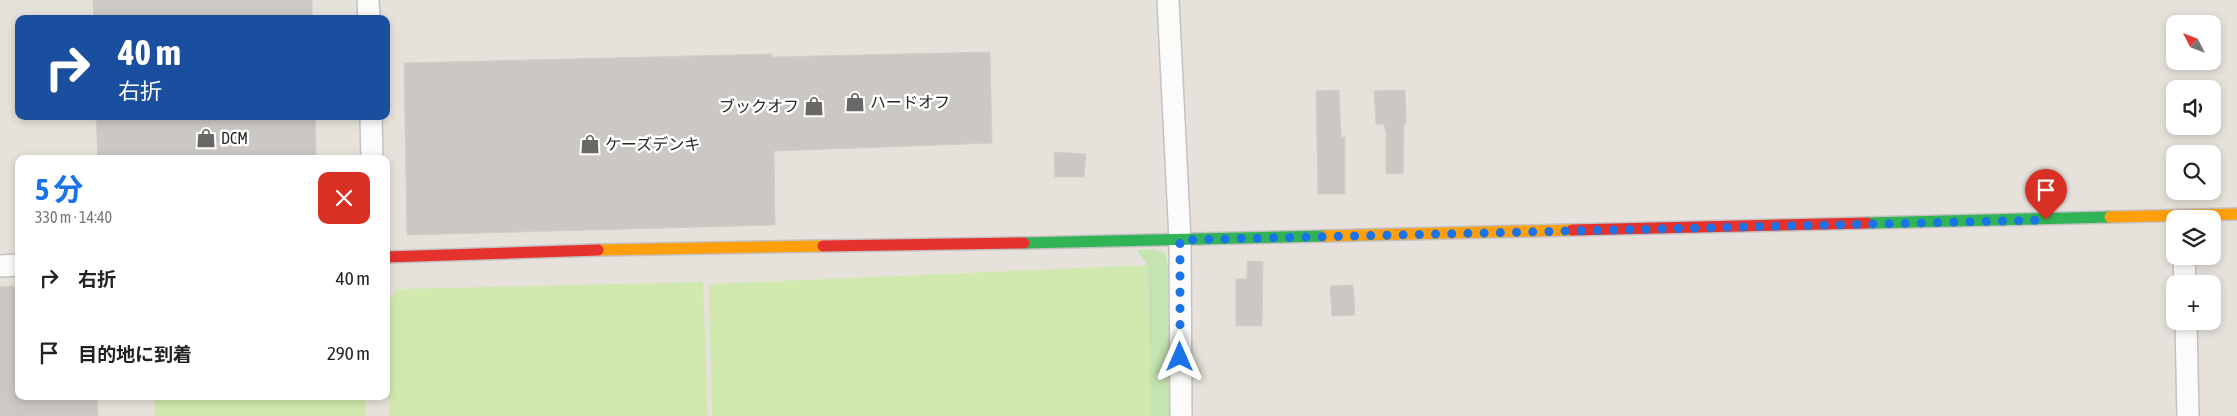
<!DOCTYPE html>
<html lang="ja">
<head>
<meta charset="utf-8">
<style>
  :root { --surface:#fff; --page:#f6f6f6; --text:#222; --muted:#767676; --accent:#1a73e8 }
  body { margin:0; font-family:"Asap Condensed","Noto Sans JP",sans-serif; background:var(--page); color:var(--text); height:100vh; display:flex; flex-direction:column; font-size:19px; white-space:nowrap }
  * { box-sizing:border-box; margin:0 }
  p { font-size:16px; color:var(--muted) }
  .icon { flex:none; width:28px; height:28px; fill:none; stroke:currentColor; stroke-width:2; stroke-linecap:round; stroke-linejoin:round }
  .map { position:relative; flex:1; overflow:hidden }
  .drawer { position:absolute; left:15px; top:155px; width:375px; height:245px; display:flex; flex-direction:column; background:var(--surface); border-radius:10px; box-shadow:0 2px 8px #0003 }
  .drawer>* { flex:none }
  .top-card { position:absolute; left:15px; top:15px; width:375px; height:105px; border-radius:10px; box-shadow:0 2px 8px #0003; background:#1a4fa0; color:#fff; overflow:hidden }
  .needle { width:32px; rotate:312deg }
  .fabs { position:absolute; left:2166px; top:15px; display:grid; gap:10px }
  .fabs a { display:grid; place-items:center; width:55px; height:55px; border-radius:10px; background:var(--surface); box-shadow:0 2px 8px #0003; font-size:25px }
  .pin { position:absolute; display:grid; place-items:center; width:42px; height:42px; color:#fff; margin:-51px -21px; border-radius:50% 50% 50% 0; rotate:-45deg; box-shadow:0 0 5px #0007 }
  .pin .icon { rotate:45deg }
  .me { position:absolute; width:55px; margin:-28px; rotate:0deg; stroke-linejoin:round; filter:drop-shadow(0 0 4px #0008) }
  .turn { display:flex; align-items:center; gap:18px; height:105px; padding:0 20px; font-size:22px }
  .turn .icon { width:65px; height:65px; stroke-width:2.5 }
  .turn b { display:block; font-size:35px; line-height:42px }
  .round { display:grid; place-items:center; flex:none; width:52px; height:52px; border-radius:10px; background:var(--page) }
  .overview { display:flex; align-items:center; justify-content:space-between; height:85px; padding:0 20px }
  h1 { font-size:30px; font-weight:700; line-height:38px; color:var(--accent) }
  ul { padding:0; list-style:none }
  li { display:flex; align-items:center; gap:15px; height:75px; padding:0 20px }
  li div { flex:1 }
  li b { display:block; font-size:19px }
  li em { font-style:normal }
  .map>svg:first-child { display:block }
</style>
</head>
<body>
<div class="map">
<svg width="2237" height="416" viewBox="0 0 2237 416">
  <rect width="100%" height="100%" fill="#e6e2db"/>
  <path fill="#c4e4b1" d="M1153 249 1165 253 1168 266 1169 416H1150L1148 265 1137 250Z"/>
  <path fill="#d1e9ae" d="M1148 265 1150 416H712L709 284Z
    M703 282 708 416H389L388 302 398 289Z
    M154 396H365V416H155Z"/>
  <path fill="#cbc8c3" stroke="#d1cec8" d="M93 0H312V19H94Z
    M990 52 992 143 774 151 775 225 407 235 404 63 772 54V57Z
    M1339 90 1341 137H1345V194H1318L1316 91Z
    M1405 90 1406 123H1404L1403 173 1386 174V133L1384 124H1376L1374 91Z
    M96 116H315L316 159H98Z
    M1054 152 1086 154 1084 177H1055Z
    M1247 261 1263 262 1262 326H1236V279H1247Z
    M1353 285 1355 315 1332 316 1330 286Z
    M19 286V396H97L98 416H0V287Z"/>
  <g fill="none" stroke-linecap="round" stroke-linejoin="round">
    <defs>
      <path id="street" d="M368 0 369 19
        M1168 0 1180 240 1181 416
        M371 116 372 159
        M2184 256 2185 284
        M0 266 19 265
        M2186 321 2188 416"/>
      <path id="fast" d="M1867 223 2110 217
        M1024 243 1325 236"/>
      <path id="slow" d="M2110 217 2237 214
        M1325 236 1572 230
        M598 250 823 246"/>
      <path id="jam" d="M1572 230 1867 223
        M823 246 1024 243
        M386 257 598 250"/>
    </defs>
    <use href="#street" stroke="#c3c1c1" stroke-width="24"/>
    <use href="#fast" stroke="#c3c1c1" stroke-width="14"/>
    <use href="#slow" stroke="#c3c1c1" stroke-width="14"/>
    <use href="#jam" stroke="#c3c1c1" stroke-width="14"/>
    <use href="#street" stroke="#fbfbfa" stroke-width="21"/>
    <use href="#fast" stroke="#30b455" stroke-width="11"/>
    <use href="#slow" stroke="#ff9f0a" stroke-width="11"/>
    <use href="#jam" stroke="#e5322d" stroke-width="11"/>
  </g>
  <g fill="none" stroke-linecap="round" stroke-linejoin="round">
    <path stroke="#1a73e8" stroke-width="9" stroke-dasharray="0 16.2" d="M1180 357V240L2046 220"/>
  </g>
  <defs>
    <symbol id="shop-bare" viewBox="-9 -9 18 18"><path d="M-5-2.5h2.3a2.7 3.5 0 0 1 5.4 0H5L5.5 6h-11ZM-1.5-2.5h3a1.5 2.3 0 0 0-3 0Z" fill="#6a6866" stroke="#fff" stroke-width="2.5" paint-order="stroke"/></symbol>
  </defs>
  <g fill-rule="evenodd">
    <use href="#shop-bare" x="841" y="88" width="28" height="28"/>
    <use href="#shop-bare" x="800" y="92" width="28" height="28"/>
    <use href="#shop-bare" x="192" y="124" width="28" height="28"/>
    <use href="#shop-bare" x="576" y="130" width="28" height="28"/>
  </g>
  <g text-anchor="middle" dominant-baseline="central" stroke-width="5" stroke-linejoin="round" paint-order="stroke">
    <g font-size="16" fill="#272727" stroke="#fff" text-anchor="start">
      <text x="870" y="102">ハードオフ</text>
      <text x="799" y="106" text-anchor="end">ブックオフ</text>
      <text x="221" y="138">DCM</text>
      <text x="605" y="144">ケーズデンキ</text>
    </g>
  </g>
</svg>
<div class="fabs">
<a><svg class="needle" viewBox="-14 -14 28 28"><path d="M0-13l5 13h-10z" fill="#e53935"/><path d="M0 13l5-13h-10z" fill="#767676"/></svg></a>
<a><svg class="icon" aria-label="sound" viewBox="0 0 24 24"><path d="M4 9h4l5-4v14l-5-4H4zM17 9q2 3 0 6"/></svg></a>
<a><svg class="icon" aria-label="search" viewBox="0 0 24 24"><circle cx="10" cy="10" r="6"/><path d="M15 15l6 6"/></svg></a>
<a><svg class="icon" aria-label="layers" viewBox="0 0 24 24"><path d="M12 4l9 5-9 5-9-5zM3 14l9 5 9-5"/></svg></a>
<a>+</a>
</div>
<div class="pin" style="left:2046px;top:220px;background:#d93025"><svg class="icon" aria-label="arrive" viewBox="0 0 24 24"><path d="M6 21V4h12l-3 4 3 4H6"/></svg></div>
<svg class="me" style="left:1180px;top:357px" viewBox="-20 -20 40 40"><path d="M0-17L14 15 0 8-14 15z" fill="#1a73e8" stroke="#fff" stroke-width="4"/></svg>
<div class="top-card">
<div class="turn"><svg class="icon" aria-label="right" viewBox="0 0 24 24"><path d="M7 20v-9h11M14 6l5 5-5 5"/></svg><div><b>40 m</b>右折</div></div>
</div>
<section class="drawer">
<div class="overview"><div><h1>5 分</h1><p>330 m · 14:40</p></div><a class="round" style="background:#d93025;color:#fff"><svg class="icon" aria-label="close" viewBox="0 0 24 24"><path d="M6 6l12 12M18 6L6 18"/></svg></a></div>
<ul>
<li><svg class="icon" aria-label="right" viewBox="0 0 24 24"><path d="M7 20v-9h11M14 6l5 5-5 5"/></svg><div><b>右折</b></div><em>40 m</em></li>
<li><svg class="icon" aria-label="arrive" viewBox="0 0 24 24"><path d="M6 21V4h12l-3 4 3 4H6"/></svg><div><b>目的地に到着</b></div><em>290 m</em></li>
</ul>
</section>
</div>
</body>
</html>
